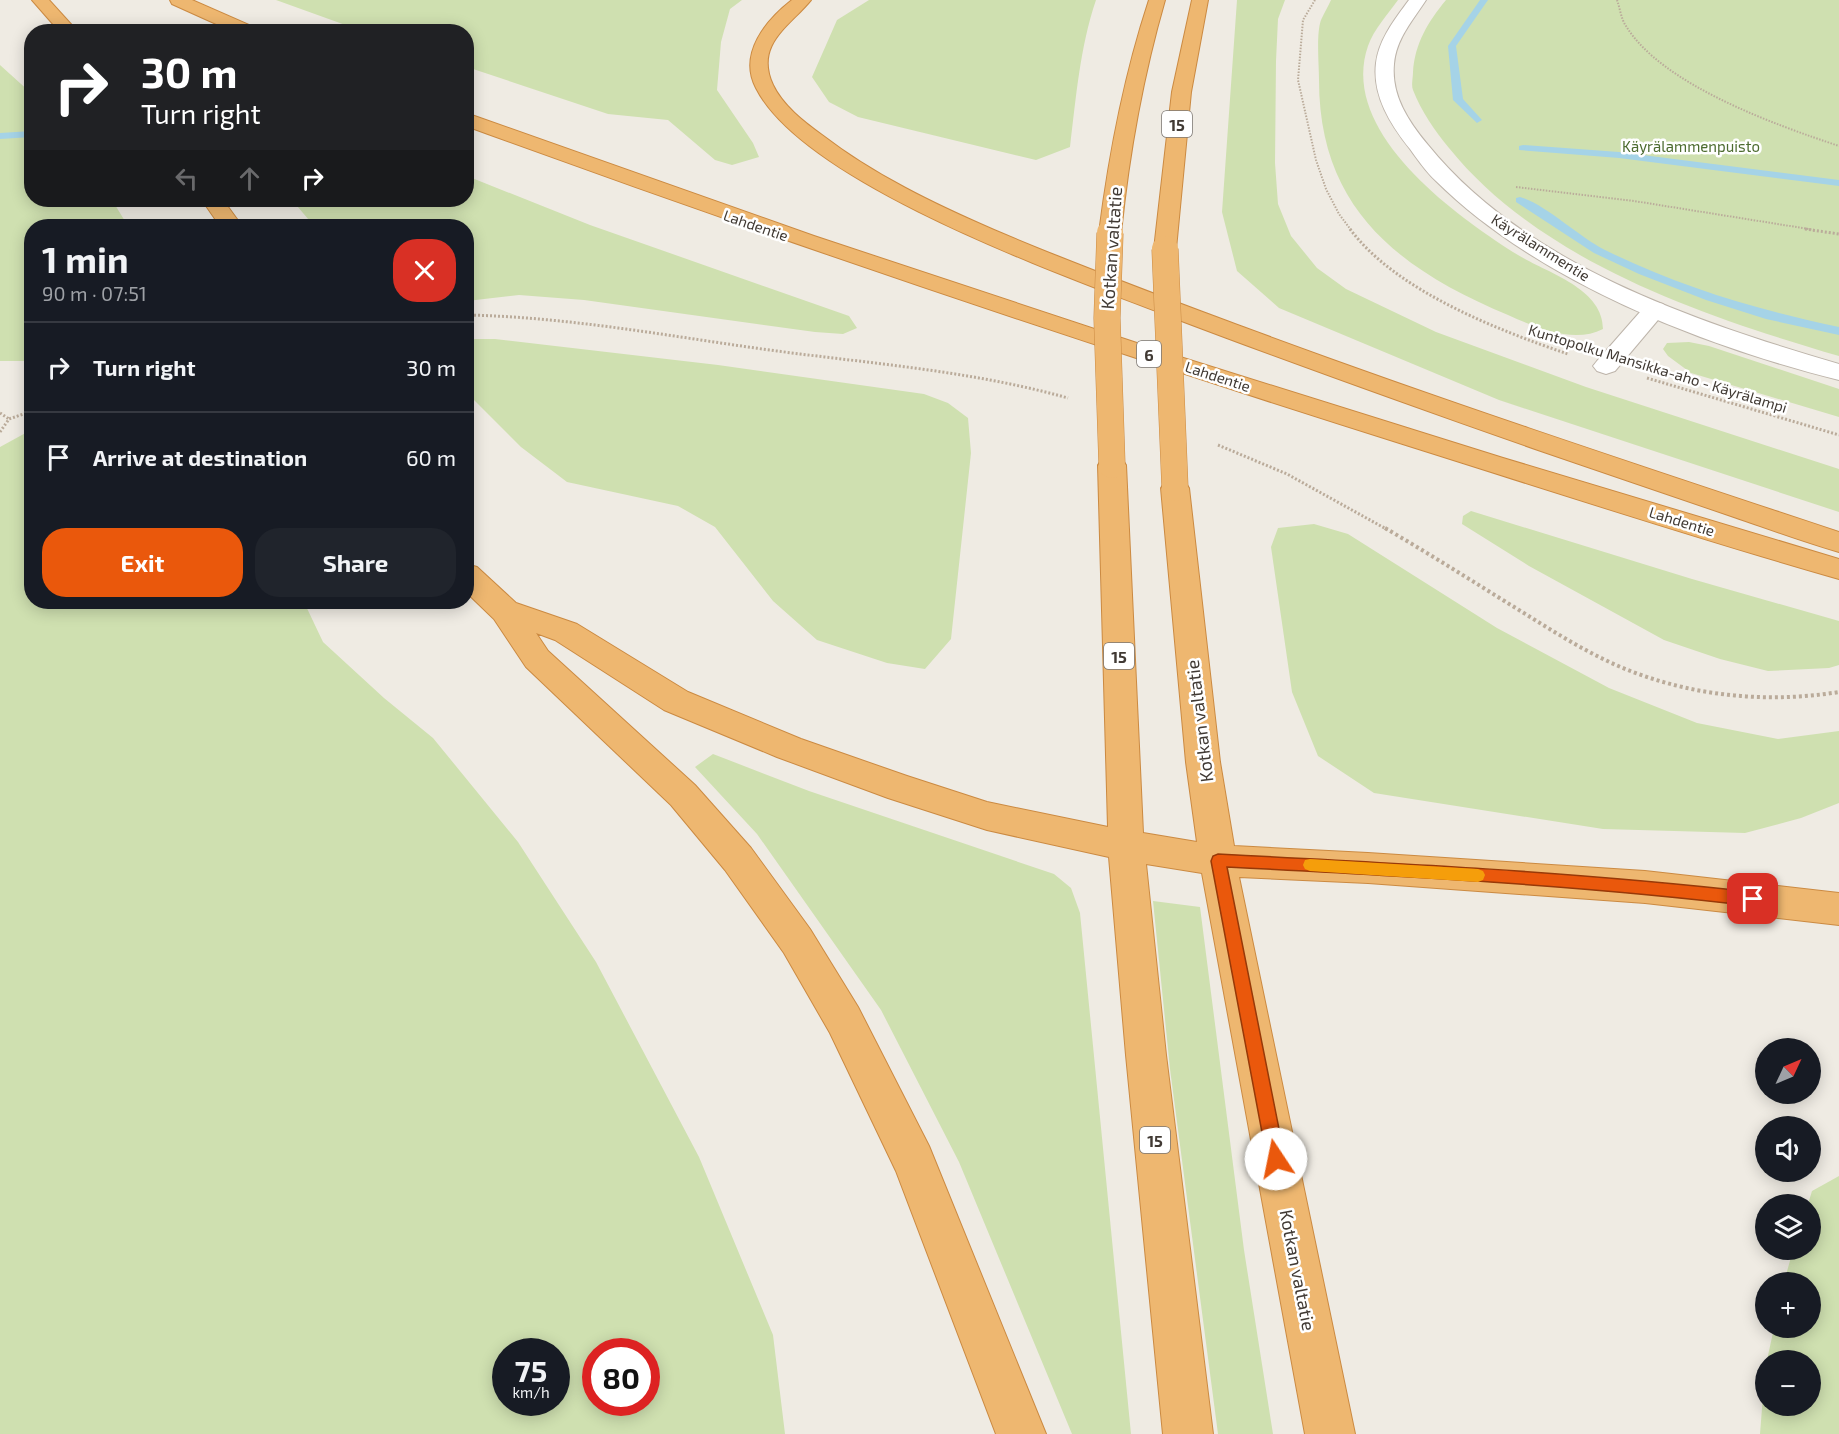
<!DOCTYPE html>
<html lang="en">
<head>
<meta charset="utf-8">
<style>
  :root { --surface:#171b24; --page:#20242c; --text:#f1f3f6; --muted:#9ea1a6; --line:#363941; --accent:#ea580c }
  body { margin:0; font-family:"Exo 2",sans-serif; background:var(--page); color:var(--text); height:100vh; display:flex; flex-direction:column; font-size:22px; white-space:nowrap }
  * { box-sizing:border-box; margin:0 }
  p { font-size:20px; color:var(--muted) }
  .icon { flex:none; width:33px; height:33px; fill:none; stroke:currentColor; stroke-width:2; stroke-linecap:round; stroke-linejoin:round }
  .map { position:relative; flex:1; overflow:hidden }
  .sheet { position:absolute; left:24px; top:219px; width:450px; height:390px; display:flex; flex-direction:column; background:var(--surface); border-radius:24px; box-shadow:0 3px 15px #0003 }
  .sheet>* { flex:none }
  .banner { position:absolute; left:24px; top:24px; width:450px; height:183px; border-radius:24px; box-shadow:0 3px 15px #0003; background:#202124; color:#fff; overflow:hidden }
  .needle { width:39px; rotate:46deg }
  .fabs { position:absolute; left:1755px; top:1038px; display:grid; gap:12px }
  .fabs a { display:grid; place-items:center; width:66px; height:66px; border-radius:50%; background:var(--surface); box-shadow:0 3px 15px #0003; font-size:30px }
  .speed { position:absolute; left:492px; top:1338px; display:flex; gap:12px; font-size:30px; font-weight:700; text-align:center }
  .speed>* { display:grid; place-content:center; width:78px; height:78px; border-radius:50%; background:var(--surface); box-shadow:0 3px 15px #0003; line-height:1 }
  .speed small { font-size:15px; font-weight:400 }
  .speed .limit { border:9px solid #d22; background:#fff; color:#111 }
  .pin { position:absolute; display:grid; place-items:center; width:51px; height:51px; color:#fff; margin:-26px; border-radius:12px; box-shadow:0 3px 9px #0006 }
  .me { position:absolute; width:66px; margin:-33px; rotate:349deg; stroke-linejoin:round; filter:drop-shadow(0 0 4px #0008) }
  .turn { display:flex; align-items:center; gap:21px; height:126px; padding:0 18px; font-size:27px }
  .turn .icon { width:78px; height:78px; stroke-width:2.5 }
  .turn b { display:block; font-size:42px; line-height:51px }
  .lanes { display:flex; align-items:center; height:57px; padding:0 18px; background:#0003; justify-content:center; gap:30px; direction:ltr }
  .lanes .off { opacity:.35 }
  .round { display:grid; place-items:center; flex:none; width:63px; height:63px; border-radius:24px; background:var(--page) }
  .head { display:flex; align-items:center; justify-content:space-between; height:102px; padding:0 18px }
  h1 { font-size:36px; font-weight:700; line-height:45px }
  .button { display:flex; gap:12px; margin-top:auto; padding:12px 18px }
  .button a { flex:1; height:69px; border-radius:24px; background:var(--accent); color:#fff; font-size:24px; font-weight:700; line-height:69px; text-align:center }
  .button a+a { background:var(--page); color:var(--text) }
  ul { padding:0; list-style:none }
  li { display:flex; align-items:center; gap:18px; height:90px; padding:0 18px; border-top:2px solid var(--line) }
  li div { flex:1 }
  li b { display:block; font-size:22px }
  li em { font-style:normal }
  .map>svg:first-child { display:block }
</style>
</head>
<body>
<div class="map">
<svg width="1839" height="1434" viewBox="0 0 1839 1434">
  <rect width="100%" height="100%" fill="#efebe3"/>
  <path fill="#cfe0b0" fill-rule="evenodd" d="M276 0H742L730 9 721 42 717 90 753 143 759 157 732 165 715 160 668 120 608 114 467 67 466 32 362 31Z
    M869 0H1096C1080 47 1076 98 1070 147L1036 160 858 117 829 102 812 77 837 20Z
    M1237 0H1285L1278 19 1276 61 1275 163 1278 204 1291 236 1317 268 1346 289 1436 332 1586 387 1839 469V512L1499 400 1279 308 1237 271 1222 212Z
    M1331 0H1398C1388 14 1374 29 1368 46 1338 132 1456 216 1518 255 1547 273 1603 288 1603 329 1574 344 1537 328 1508 315 1398 269 1319 208 1319 80 1319 64 1316 34 1321 20 1324 13 1328 7 1331 0Z
    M1446 0H1839V356C1703 316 1541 262 1449 148 1435 131 1421 111 1413 90 1411 85 1413 78 1413 72 1415 43 1428 22 1446 0Z
    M0 65 31 93 32 200H112L128 226H32L31 361H0Z
    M467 176 590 225 849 316 857 328 843 334 815 332 584 300 519 295 467 301 466 226H314L292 200H466Z
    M466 339H495L718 365 924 394 948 403 968 418 971 453 951 639 925 669 887 663 817 640 773 601 715 527 678 506 567 482 521 447 467 393Z
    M1689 342 1709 346 1839 389V417L1691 373 1668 356 1663 349 1667 343Z
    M31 430 32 602H304L323 642 384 698 433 738 518 842 596 962 699 1157 773 1335 785 1434H0V447ZM506 1352H556V1402H506ZM596 1352H646V1402H596Z
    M1471 511 1692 579 1839 621V665L1829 668 1768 671 1720 659 1664 640 1529 566 1462 524 1463 516Z
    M1314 524 1348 534 1497 628 1609 688 1697 723 1778 739 1839 731V803L1801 818 1745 833 1603 829 1374 793 1318 756 1292 692 1271 547 1278 528Z
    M713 754 809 791 1054 874 1071 888 1080 913 1131 1434H1072L959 1162 881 1010 757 834 695 767Z
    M1153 901 1200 907 1244 1250 1273 1434H1218L1170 1069Z
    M1839 1176V1434H1760L1765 1370 1766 1406H1810V1360H1767L1774 1328H1810V1282H1784L1793 1250H1810V1204H1808L1812 1191Z"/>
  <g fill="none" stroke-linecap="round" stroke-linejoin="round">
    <path fill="#a5d3e7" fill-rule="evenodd" d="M1480 0H1488L1456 46 1463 99 1482 120 1477 123 1453 100 1448 46Z
      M32 131V137L0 139V133Z
      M1523 145 1619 152 1839 180V186L1619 158 1519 150V146Z
      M1520 197C1545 204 1579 237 1605 250 1680 287 1758 310 1839 327V335L1766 319 1706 300 1639 274 1594 253 1516 202V198Z"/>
    <defs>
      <path id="lane" d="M1655 302 1663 304 1667 309 1663 314 1615 371 1606 374 1597 371 1593 366 1597 361 1647 304Z"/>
      <path id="street" d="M1409 0H1426C1413 20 1396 39 1394 64 1391 96 1409 122 1428 145 1525 265 1696 322 1839 364V380C1703 346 1537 281 1436 181 1426 172 1418 160 1410 149 1391 125 1372 96 1376 63 1379 39 1395 19 1409 0Z"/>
      <path id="highway" d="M32 0H49L78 32H60Z
        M170 0H192L256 28 258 32H234L172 4Z
        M792 0H811C790 26 754 44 773 85 783 106 804 122 822 135 874 175 934 204 994 230 1076 265 1160 296 1243 327 1440 400 1640 466 1839 532V552C1804 542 1769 529 1734 517 1669 495 1603 472 1538 450 1415 407 1292 363 1171 317 1069 277 805 185 756 88 738 54 766 20 792 0Z
        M1149 0H1165C1143 76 1129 154 1121 233L1118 238 1110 240 1102 238 1099 233C1109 154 1124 76 1149 0Z
        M1192 0H1208L1191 92 1176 249 1173 254 1165 256 1157 254 1154 249 1172 92Z
        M466 113 814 236 1158 350 1503 458 1839 559V579C1695 538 1552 491 1409 446 1092 346 778 240 466 126Z
        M202 200H223L242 226H220Z
        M1112 456 1122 459 1126 465 1143 833 1197 842 1186 762 1161 488 1165 482 1175 479 1185 482 1189 488 1220 762 1234 846 1368 853 1645 871 1839 893V925L1645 903 1368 883 1239 877 1355 1434H1305L1202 873 1146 864 1166 1055 1213 1434H1163L1126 1055 1109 857 987 830 888 798 777 757 664 710 555 640 536 633 548 651 695 785 751 848 810 929 858 1007 929 1146 1046 1434H996L896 1171 830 1033 784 953 725 870 671 805 526 667 494 619 466 592V564L477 567 516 603 577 624 688 692 801 739 907 776 987 802 1108 827 1098 465 1102 459Z"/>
    </defs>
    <use href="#lane" stroke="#bdb4aa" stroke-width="2"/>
    <use href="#street" stroke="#bdb4aa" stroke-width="2"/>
    <use href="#highway" stroke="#cb8a42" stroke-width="2"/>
    <path stroke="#baab9a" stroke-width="2" stroke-dasharray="1.5 1.5" stroke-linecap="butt" d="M1315 0 1303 20 1298 80 1316 160 1326 189 1339 214 1351 230
      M1617 0C1620 8 1621 19 1626 26 1662 85 1776 125 1839 146
      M1516 187 1634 201 1815 230"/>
    <path stroke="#baab9a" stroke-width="3" stroke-dasharray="2 2" stroke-linecap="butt" d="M1350 229C1395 290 1497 330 1568 354
      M1805 229 1839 234
      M466 315C571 317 673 337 777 351 875 364 972 371 1068 398
      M1647 378 1839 435
      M0 413 9 419
      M0 432 9 419 32 411
      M1218 445 1287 474 1388 530"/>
    <path stroke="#baab9a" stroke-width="4" stroke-dasharray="3 3" stroke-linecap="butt" d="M1385 528C1426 552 1466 577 1506 602 1547 627 1588 655 1633 672 1699 697 1770 703 1839 692"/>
    <use href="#lane" fill="#fff" fill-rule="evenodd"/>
    <use href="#street" fill="#fff" fill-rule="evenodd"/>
    <use href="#highway" fill="#eeb770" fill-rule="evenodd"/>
    <defs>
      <path id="highway-bridge" d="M1110 233 1107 318 1112 465
        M1165 249 1175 488"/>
    </defs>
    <use href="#highway-bridge" stroke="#cb8a42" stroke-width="27" stroke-linecap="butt"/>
    <use href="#highway-bridge" stroke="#eeb770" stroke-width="26"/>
  </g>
  <path fill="#ea580c" stroke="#983908" stroke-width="1.5" d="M1218 854C1397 863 1575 872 1753 892L1758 894 1761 899 1758 904 1753 906C1578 885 1403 876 1227 867L1285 1159 1283 1165 1276 1168 1270 1165 1267 1159 1211 861 1213 856Z"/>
  <path fill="#f59e0b" d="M1310 859 1478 869 1483 871 1485 875 1483 880 1478 882 1310 871 1305 869 1303 865 1305 860Z"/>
  <g text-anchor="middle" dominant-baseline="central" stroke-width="5" stroke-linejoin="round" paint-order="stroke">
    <g font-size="15" fill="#4c6b2f" stroke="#fff">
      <text x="1691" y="146">Käyrälammenpuisto</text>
    </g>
    <g font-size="15" fill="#413a34" stroke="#fff">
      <text transform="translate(756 225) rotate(19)">Lahdentie</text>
      <text transform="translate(1541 247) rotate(32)">Käyrälammentie</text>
      <text transform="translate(1658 368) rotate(17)">Kuntopolku Mansikka-aho - Käyrälampi</text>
      <text transform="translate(1218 376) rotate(18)">Lahdentie</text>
      <text transform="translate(1682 521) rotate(17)">Lahdentie</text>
    </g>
    <g fill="#fff" stroke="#7a7571" stroke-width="1.5">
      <rect x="1162" y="111" width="30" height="26" rx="4.5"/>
      <rect x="1137" y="341" width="24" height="26" rx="4.5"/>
      <rect x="1104" y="643" width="30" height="26" rx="4.5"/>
      <rect x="1140" y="1127" width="30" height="26" rx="4.5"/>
    </g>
    <g font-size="16" font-weight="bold" fill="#413a34">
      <text x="1177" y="124">15</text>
      <text x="1149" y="354">6</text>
      <text x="1119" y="656">15</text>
      <text x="1155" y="1140">15</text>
    </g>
    <g font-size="18" fill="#413a34" stroke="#fff">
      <text transform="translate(1111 248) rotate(-86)">Kotkan valtatie</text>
      <text transform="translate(1199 721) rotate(-97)">Kotkan valtatie</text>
      <text transform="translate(1298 1270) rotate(79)">Kotkan valtatie</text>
    </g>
  </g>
</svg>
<div class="fabs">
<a><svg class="needle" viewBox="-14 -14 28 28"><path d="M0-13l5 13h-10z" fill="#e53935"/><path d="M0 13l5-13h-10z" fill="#9ea1a6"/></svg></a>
<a><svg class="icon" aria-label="sound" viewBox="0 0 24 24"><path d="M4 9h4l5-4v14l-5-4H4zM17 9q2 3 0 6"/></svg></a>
<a><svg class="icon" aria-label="layers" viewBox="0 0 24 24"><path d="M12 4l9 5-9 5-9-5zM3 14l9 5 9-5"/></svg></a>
<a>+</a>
<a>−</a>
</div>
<div class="speed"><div>75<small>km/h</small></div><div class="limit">80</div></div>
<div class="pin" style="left:1753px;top:899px;background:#d93025"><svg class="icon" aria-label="arrive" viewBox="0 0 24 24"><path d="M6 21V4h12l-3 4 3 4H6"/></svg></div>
<svg class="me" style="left:1276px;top:1159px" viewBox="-20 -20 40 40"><circle r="19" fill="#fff"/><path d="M0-13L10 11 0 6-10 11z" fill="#ea580c"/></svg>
<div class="banner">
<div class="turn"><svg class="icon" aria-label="right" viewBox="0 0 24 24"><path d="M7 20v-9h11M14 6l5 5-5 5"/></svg><div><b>30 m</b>Turn right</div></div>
<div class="lanes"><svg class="icon off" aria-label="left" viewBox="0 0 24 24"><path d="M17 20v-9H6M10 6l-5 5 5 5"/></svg><svg class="icon off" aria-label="ahead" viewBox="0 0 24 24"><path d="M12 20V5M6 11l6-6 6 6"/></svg><svg class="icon" aria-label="right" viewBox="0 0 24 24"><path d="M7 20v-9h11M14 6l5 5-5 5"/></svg></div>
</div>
<section class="sheet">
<div class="head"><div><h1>1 min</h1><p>90 m · 07:51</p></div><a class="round" style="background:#d93025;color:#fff"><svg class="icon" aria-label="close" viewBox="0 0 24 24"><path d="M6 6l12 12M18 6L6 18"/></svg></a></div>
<ul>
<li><svg class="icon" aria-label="right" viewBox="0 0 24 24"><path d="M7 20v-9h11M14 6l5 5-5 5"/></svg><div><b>Turn right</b></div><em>30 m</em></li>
<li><svg class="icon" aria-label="arrive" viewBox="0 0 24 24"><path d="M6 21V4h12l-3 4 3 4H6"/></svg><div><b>Arrive at destination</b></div><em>60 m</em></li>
</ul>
<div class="button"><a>Exit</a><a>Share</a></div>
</section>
</div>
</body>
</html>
